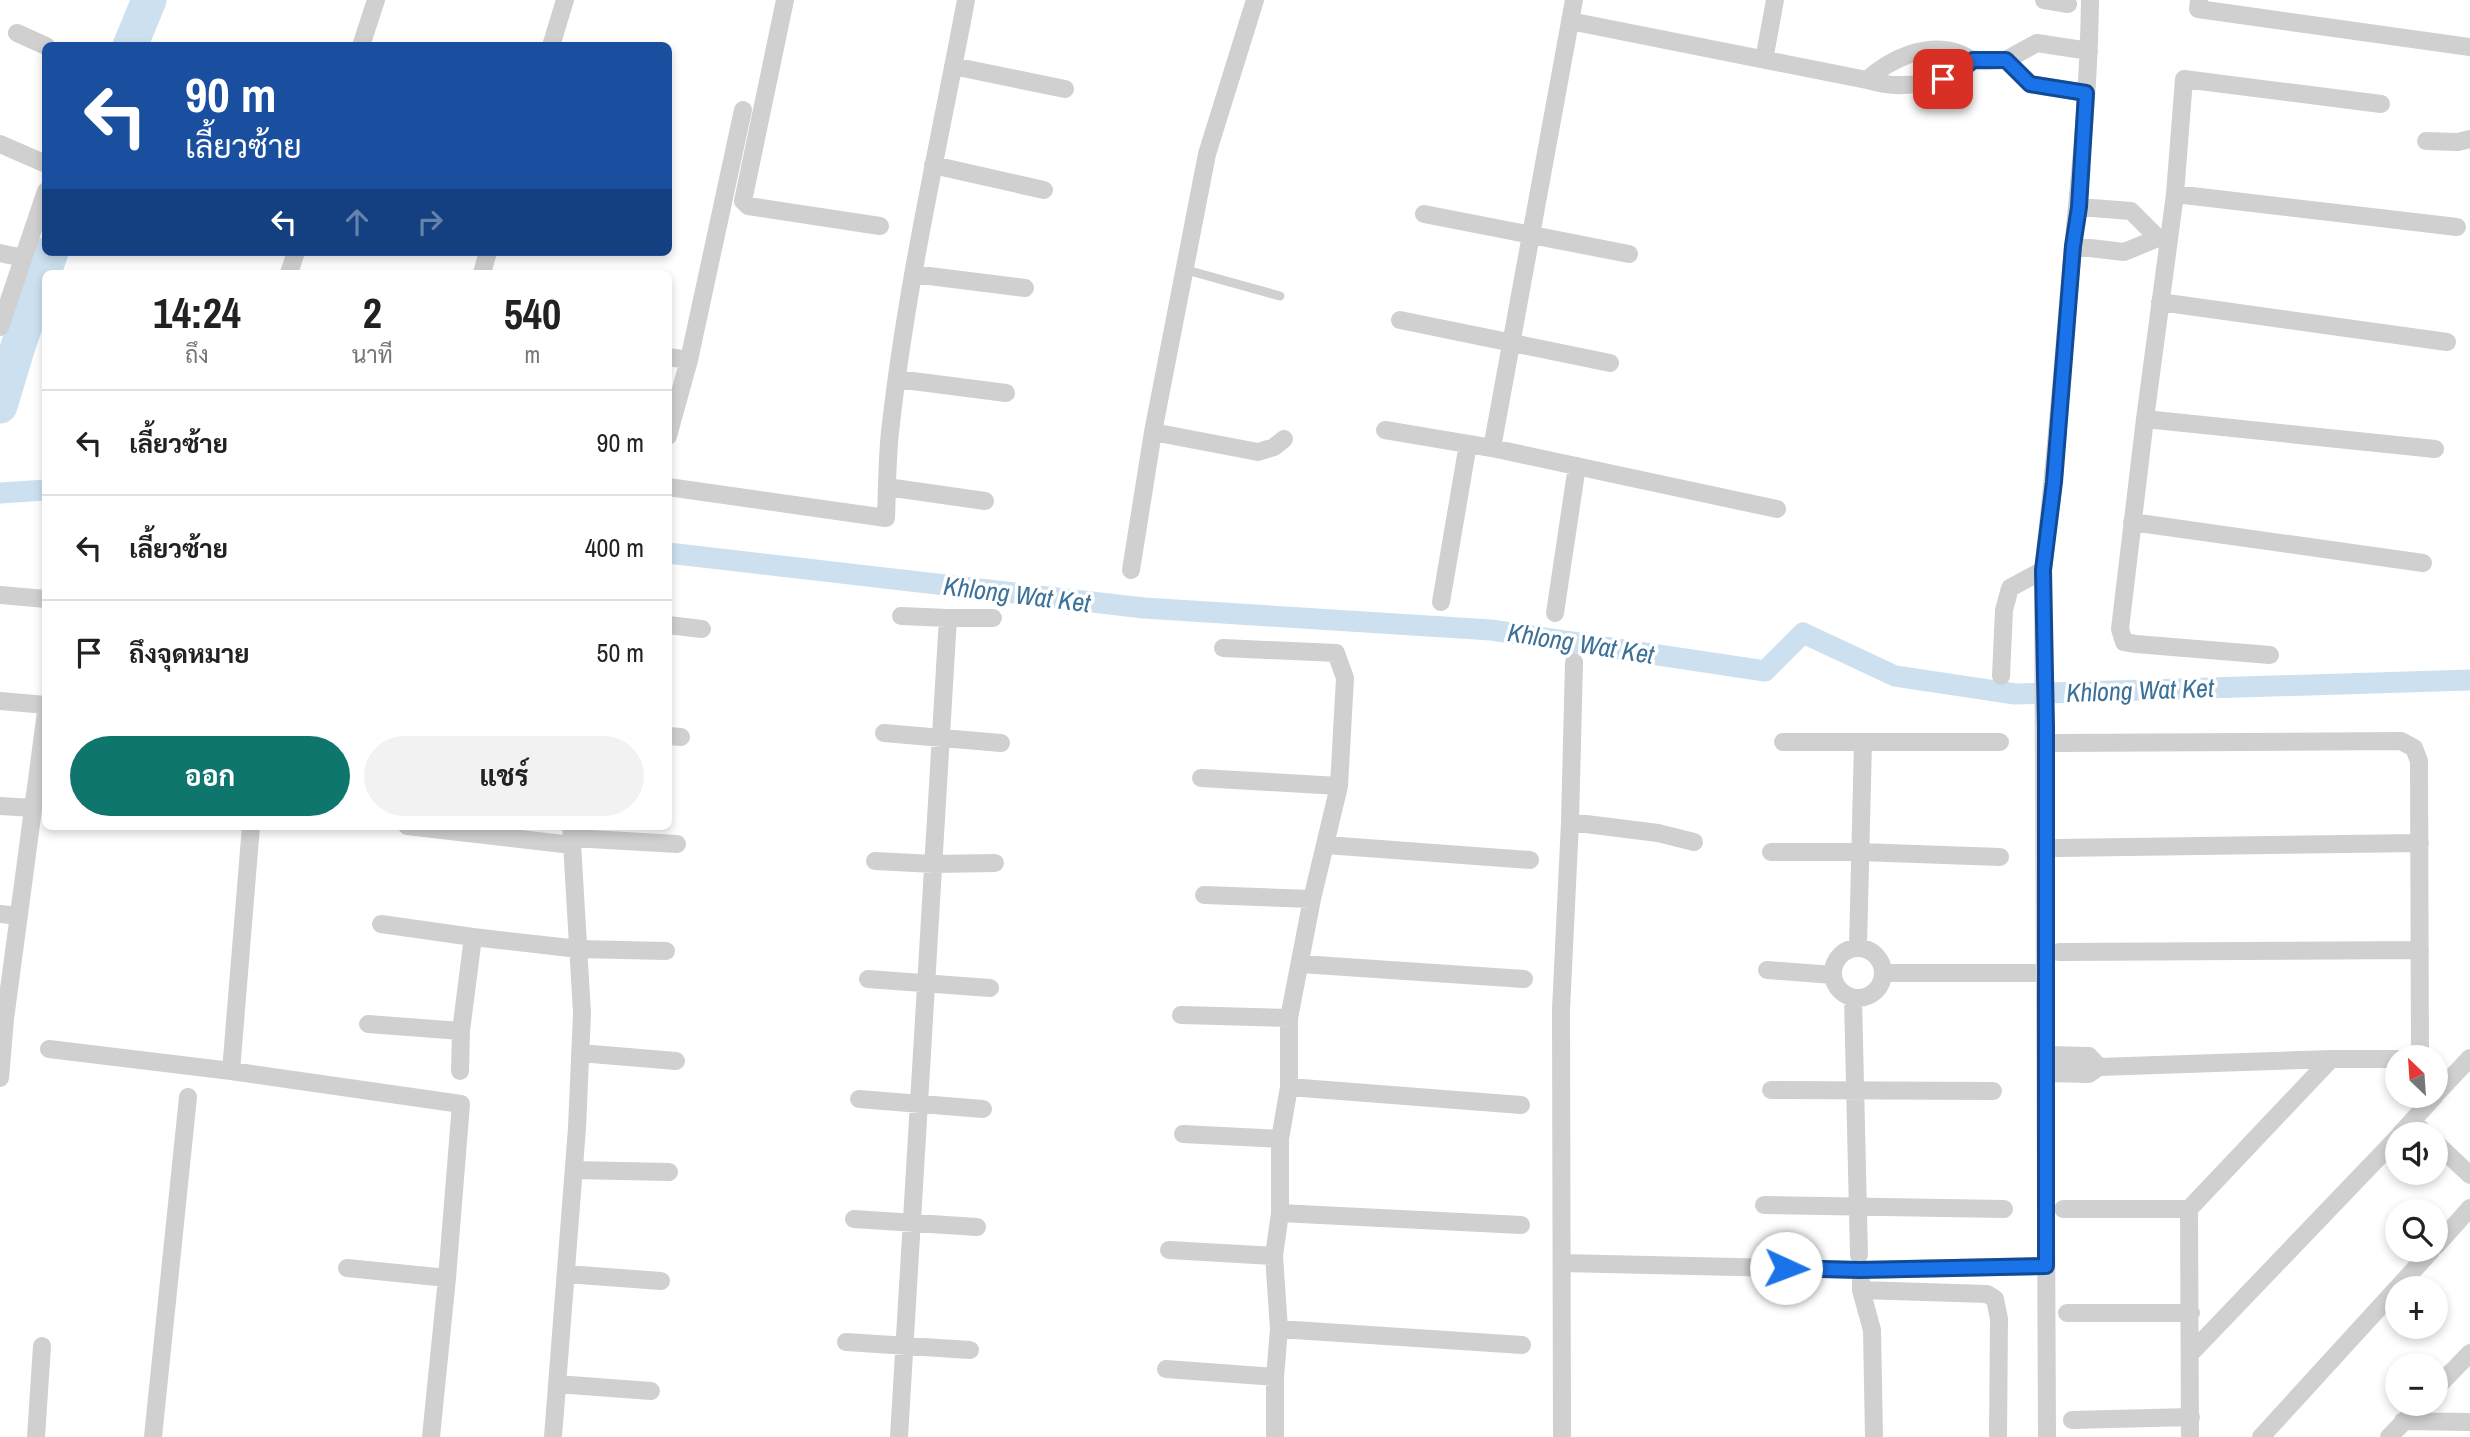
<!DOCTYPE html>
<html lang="th">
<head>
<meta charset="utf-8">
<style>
  :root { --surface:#fff; --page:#f2f2f2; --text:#222; --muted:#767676; --line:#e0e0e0; --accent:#0f766e }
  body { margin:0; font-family:"Archivo Narrow",Sarabun,sans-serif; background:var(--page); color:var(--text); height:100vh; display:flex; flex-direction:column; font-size:26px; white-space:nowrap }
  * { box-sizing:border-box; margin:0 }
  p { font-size:23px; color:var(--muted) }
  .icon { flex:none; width:38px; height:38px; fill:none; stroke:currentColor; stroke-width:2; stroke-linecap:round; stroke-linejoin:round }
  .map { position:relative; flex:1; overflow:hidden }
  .drawer { position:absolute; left:42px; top:270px; width:630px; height:560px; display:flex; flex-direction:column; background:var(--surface); border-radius:10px; box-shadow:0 4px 10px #0003 }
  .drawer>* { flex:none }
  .guide { position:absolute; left:42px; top:42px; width:630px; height:214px; border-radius:10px; box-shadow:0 4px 10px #0003; background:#1a4fa0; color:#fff; overflow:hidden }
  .needle { width:46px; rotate:335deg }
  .controls { position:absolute; left:2385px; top:1045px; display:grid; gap:14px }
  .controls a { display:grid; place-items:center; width:63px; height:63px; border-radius:50%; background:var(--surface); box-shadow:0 4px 10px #0003; font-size:35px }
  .pin { position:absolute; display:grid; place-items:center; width:60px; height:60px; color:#fff; margin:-30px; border-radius:14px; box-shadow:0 4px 10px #0006 }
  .me { position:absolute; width:77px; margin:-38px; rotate:92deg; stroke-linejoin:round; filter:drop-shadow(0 0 5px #0008) }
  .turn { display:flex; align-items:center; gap:24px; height:147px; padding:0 28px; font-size:32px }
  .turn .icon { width:91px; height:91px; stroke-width:2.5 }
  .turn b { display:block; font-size:49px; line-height:60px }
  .lanes { display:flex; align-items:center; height:66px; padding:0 28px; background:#0003; justify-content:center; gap:35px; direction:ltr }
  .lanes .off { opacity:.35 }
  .eta { display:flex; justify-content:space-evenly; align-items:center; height:119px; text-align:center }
  .eta b { font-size:42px; font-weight:700; line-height:49px }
  .cta { display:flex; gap:14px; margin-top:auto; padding:14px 28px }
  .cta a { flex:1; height:80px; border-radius:42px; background:var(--accent); color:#fff; font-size:28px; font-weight:700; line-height:80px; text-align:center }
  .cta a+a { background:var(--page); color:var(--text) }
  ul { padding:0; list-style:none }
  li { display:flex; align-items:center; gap:21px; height:105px; padding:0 28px; border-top:2px solid var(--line) }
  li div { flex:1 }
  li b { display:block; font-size:26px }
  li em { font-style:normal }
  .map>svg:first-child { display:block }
</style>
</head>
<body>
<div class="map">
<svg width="2470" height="1437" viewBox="0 0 2470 1437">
  <rect width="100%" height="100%" fill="#fff"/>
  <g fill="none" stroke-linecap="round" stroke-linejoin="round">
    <path stroke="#cde0ef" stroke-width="21" d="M0 493 46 490
      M668 553 1144 608 1491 630 1765 671 1803 633 1895 676 2015 694 2470 680"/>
    <path stroke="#cde0ef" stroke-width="35" d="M130 46 149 0
      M0 406 19 343 51 252"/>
    <path stroke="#d0d0d0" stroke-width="9" d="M1183 269 1280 296"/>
    <path stroke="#d0d0d0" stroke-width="18" d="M785 0 743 201 748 206 880 226
      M2044 0 2068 4
      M2199 0 2198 9 2470 47
      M1570 21 1867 80
      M17 33 46 46
      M361 46 376 0
      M551 46 565 0
      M1764 60 1775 0
      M1973 60C1944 84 1903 91 1867 80 1890 59 1926 42 1958 53 1963 54 1967 59 1973 60 1982 63 1996 60 2006 60
      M953 66 1065 89
      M2086 93 2030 84 2006 60 2037 43 2089 51
      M2426 141 2458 142 2470 139
      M0 144 46 164
      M933 165 1044 190
      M2175 194 2457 227
      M1424 214 1629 254
      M2073 246 2124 252 2158 238 2131 211 2079 207
      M0 253 23 258
      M289 273 296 252
      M482 273 488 252
      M913 274 1025 288
      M2160 302 2447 342
      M1400 320 1610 363
      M0 327 46 191
      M668 357 689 360
      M897 379 1006 393
      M2145 419 2435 449
      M1385 430 1492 448 1777 509
      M1153 432 1258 452 1274 447 1284 439
      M668 436 689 360 743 110
      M1492 448 1574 0
      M668 487 886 518C887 490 887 461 890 432 906 287 939 144 966 0
      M887 487 985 501
      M2132 522 2423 563
      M1131 570 1153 432 1207 154 1255 0
      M0 595 46 599
      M1441 602 1468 444
      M1555 613 1577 466
      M901 616 948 618
      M668 625 702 629
      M1223 648 1336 653 1345 678 1339 786 1312 899 1289 1018V1087L1280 1139V1213L1521 1225
      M2270 655 2136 644 2124 642 2120 629 2145 419 2175 194 2184 79 2381 104
      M2001 676 2004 610 2010 588 2043 570
      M0 701 46 705
      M884 733 1001 743
      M668 736 681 737
      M1783 742H2000
      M2057 743 2401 741 2414 748 2419 761 2420 1057
      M1201 778 1339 786
      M0 806 33 808
      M1570 822 1658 833 1694 842
      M407 826 572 845
      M572 838 677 844
      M1326 845 1530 860
      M2057 848 2420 843
      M1771 852H1860L2000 857
      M875 861 934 864 995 863
      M1204 895 1312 899
      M0 914 19 916
      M381 924 473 937
      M1858 947 1863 742
      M1833 973a25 25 0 1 1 50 0a25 25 0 1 1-50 0Z
      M2059 952 2420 950
      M1301 964 1524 979
      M1767 970 1833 975
      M1884 973H2046
      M868 979 990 988
      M1853 998 1859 1255
      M1181 1015 1289 1018
      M368 1024 461 1031
      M49 1049 231 1071 461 1104 447 1278 431 1437
      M580 1053 676 1061
      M2046 1055 2089 1056 2099 1067
      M231 1071 251 826
      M460 1071 461 1031 473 937 579 949 666 951
      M2046 1073 2089 1074 2099 1067 2331 1059H2398
      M0 1078 5 1019 46 712
      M1289 1087 1521 1105
      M1771 1090 1993 1091
      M2436 1094 2470 1058
      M859 1099 983 1109
      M2412 1121 2426 1134
      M1183 1134 1280 1139
      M2400 1134 2435 1096
      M2436 1143 2470 1175
      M574 1170 669 1172
      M1764 1205 2004 1209
      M2063 1209H2189L2331 1059
      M2189 1209 2190 1437
      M854 1219 977 1227
      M2436 1246 2470 1208
      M1169 1250 1274 1256
      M1562 1263 1860 1270 2046 1266
      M347 1268 447 1278
      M566 1274 661 1281
      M1861 1281V1290L1872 1330 1874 1437
      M1861 1290 1987 1294 1995 1299 1999 1319 1998 1437
      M2067 1313H2191
      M1279 1329 1522 1345
      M846 1342 970 1350
      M2191 1353 2398 1137
      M1166 1369 1275 1377
      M557 1384 651 1391
      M2436 1388 2470 1353
      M2072 1420 2191 1417
      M2403 1421 2470 1422
      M36 1437 42 1346
      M153 1437 188 1097
      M553 1437 577 1128 582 1013 571 826
      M899 1437 948 618H993
      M1275 1437V1377L1279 1329 1274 1256 1280 1213
      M1562 1437 1561 1010 1570 822 1574 662
      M2047 1437 2043 570C2056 463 2063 356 2073 248 2081 166 2089 83 2090 0
      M2261 1437 2432 1250
      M2389 1437 2421 1404"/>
  </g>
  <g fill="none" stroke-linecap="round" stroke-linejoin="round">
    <defs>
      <path id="route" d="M1786 1268 1860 1270 2046 1266V727L2043 570 2054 482 2073 246 2079 207 2086 93 2030 84 2006 60H1973L1958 73 1943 79"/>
    </defs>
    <use href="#route" stroke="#114b97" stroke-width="18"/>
    <use href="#route" stroke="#1a73e8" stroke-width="12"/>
  </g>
  <g text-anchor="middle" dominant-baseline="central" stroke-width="7" stroke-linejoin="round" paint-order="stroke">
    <g font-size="26" font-style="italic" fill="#3c7199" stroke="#fff">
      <text transform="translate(1017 594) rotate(7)">Khlong Wat Ket</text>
      <text transform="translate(1581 643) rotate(9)">Khlong Wat Ket</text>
      <text transform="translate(2140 690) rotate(-2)">Khlong Wat Ket</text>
    </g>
  </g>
</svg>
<div class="controls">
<a><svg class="needle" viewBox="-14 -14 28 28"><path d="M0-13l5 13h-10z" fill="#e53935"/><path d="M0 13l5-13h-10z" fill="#767676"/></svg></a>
<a><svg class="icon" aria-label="sound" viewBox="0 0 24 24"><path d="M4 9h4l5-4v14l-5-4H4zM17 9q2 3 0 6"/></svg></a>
<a><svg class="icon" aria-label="search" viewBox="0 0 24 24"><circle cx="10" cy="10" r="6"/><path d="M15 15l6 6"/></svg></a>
<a>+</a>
<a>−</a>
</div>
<div class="pin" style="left:1943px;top:79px;background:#d93025"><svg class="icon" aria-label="arrive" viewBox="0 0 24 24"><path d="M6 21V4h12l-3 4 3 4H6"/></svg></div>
<svg class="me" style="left:1786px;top:1268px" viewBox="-20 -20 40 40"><circle r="19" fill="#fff"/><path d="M0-13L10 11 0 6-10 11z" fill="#1a73e8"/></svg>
<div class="guide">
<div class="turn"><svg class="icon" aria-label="left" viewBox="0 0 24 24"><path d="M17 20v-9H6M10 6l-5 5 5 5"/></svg><div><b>90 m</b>เลี้ยวซ้าย</div></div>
<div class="lanes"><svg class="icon" aria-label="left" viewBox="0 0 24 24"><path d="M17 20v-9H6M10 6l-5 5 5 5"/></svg><svg class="icon off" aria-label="ahead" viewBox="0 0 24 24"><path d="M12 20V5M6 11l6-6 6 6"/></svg><svg class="icon off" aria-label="right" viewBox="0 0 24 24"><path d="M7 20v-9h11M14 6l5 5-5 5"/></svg></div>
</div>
<section class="drawer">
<div class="eta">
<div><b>14:24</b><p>ถึง</p></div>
<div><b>2</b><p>นาที</p></div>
<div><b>540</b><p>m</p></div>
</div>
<ul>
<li><svg class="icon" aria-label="left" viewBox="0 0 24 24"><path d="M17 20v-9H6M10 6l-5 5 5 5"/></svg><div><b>เลี้ยวซ้าย</b></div><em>90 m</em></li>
<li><svg class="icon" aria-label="left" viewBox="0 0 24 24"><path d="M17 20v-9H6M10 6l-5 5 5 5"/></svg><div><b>เลี้ยวซ้าย</b></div><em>400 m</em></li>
<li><svg class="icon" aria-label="arrive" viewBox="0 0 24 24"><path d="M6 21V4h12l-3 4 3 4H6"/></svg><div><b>ถึงจุดหมาย</b></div><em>50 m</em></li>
</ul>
<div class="cta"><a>ออก</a><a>แชร์</a></div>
</section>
</div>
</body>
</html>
